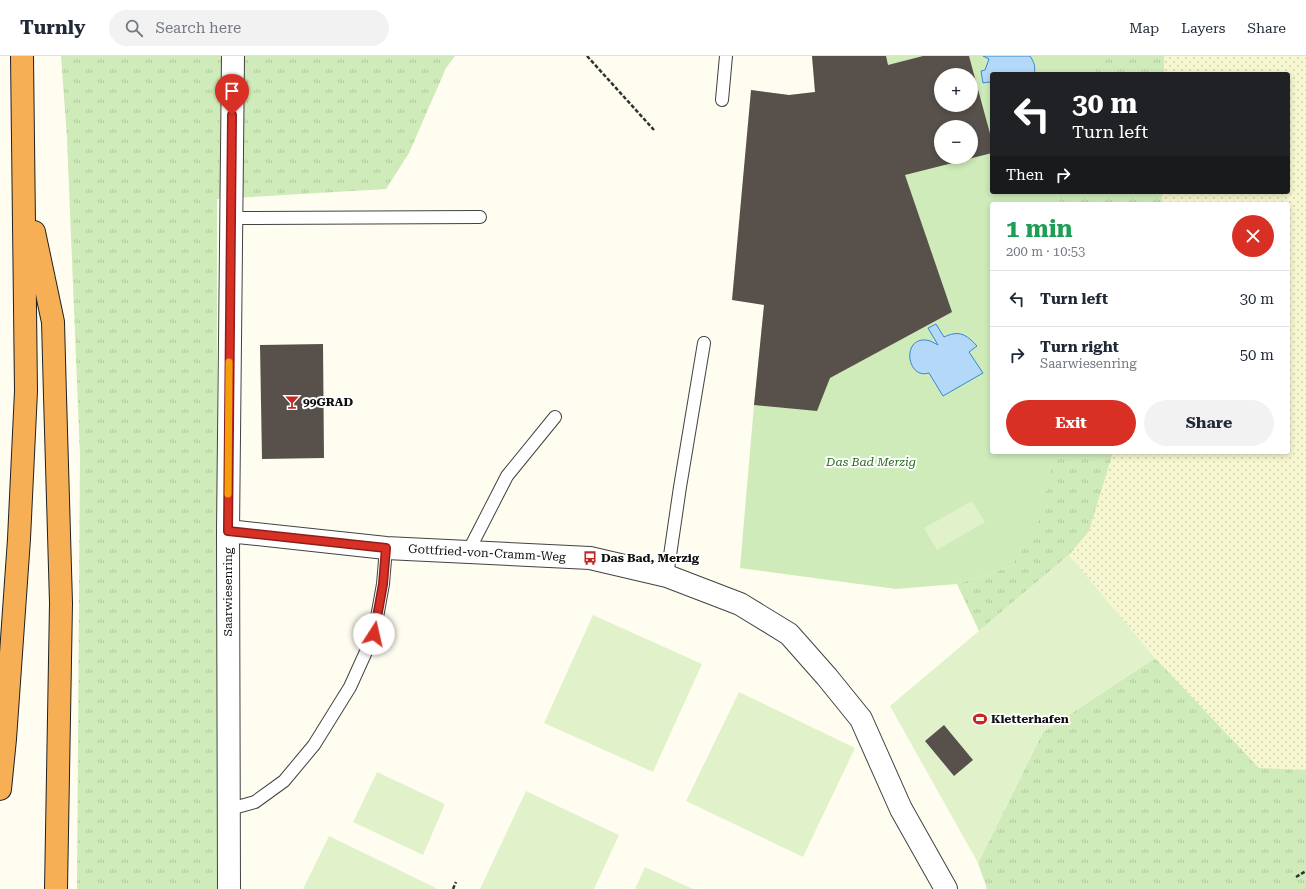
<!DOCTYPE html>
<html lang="en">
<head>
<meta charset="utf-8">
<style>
  :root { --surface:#fff; --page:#f2f2f3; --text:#1f2937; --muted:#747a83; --line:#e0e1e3; --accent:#d93025 }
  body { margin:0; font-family:"Roboto Serif",serif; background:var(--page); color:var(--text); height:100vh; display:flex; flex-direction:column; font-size:15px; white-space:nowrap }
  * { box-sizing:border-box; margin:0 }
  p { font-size:13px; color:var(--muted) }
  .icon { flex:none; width:22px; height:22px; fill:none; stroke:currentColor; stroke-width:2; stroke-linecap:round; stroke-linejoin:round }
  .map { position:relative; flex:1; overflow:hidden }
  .details { position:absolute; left:990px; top:146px; width:300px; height:252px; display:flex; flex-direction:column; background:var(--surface); border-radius:4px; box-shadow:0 2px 6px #0003 }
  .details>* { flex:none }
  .guide { position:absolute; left:990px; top:16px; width:300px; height:122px; border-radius:4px; box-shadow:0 2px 6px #0003; background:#202124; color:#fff; overflow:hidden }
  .controls { position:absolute; left:934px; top:12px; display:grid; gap:8px }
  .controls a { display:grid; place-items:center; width:44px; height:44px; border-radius:50%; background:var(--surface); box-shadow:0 2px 6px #0003; font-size:20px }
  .pin { position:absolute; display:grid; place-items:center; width:34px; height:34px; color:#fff; margin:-41px -17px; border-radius:50% 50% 50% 0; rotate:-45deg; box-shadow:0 0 4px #0007 }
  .pin .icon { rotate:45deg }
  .me { position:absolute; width:44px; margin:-22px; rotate:10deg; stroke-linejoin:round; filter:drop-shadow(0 0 3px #0008) }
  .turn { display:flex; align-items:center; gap:14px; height:84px; padding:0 16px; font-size:18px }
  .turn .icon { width:52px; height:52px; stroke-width:2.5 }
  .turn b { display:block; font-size:28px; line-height:34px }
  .then { display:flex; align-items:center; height:38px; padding:0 16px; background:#0003; gap:8px; font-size:15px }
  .round { display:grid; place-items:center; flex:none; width:42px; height:42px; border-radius:21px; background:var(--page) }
  .overview { display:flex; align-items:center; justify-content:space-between; height:68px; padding:0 16px }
  h1 { font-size:24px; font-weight:700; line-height:30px; color:#1e9e55 }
  .cta { display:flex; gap:8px; margin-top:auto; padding:8px 16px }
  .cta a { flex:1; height:46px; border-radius:24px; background:var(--accent); color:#fff; font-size:16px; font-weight:700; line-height:46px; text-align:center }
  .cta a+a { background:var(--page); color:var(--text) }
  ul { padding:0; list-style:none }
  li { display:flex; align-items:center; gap:12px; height:56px; padding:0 16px; border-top:1px solid var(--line) }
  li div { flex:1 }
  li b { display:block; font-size:15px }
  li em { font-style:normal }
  header { display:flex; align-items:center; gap:24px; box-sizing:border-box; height:56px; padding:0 20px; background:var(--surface); border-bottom:1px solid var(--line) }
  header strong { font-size:19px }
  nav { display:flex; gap:22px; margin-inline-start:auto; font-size:14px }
  .search { width:280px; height:36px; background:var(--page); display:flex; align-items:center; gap:10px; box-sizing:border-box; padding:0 14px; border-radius:22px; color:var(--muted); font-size:15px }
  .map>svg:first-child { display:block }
</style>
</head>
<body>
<header>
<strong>Turnly</strong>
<div class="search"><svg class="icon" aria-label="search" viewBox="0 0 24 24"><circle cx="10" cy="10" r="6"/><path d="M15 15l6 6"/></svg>Search here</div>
<nav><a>Map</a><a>Layers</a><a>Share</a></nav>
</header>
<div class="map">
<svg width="1306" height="833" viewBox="0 0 1306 833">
  <defs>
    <pattern id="farmland-dots" width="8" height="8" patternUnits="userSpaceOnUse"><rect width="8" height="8" fill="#f6f6d0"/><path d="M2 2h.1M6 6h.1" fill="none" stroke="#d2d2b1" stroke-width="1.8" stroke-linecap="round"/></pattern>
    <pattern id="grass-tufts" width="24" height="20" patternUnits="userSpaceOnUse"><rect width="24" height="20" fill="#ceebb9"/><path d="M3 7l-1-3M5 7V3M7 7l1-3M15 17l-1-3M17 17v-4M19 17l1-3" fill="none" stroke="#b0c89e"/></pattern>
  </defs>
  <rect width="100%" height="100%" fill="#fffdf0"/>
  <path fill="url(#farmland-dots)" d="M1164 0H1306V714L1260 713 1155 602 1069 499 1089 475 1113 396H1288V148H1161L1162 136H1288V18H1164Z"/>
  <path fill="url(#grass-tufts)" d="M61 0H455L446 12 409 97 386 133 217 143V833H77L80 400 67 82Z
    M1096 0H1164V18H1096Z
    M1057 136H1162L1161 148H1059Z
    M1055 396H1113L1089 475 1069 499 979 575 957 528 1012 510Z
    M1155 602 1259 712 1306 714V833H987L978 807 1043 676Z"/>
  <path fill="#ceebb9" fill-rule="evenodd" d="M812 0H1096V18H992V136H1057L1059 148H992V396H1055L1040 463 1012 510 957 528 896 533 740 512 754 349 764 249 751 34 789 39 815 36ZM941 19H971V49H941ZM941 71H971V101H941Z"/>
  <path fill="#e1f2cb" d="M972 445 985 466 937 494 924 472Z
    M1069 499 1155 602 1043 676 978 807 890 650Z
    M593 559 702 608 653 716 544 667Z
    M739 636 855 692 803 801 686 745Z
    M377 716 445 748 423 799 353 766Z
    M526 735 619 779 594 833H480Z
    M329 780 438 833H303Z
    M645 811 693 833H635Z"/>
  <path fill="#b4d8f8" stroke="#3986d1" d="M983 0H1030C1034 6 1036 11 1034 18H992V29L989 26 983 27 981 15 985 14 989 3Z
    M936 268 944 281C959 274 966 278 977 290L969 296 983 317 943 340 929 317C907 324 901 282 926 284 930 284 934 287 938 289L928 272Z"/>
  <path fill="#58514b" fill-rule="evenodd" d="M812 0H886L888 9 923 0H969L992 85V97L905 119 952 256 830 322 817 355 754 349 764 249 732 244 751 34 789 39 815 36ZM941 19H971V49H941ZM941 71H971V101H941Z
    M323 288 324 402 262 403 260 289Z
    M944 669 973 704 954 720 925 685Z"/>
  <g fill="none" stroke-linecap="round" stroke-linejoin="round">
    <defs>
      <path id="lane" d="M722 44 726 0
        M231 162 480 161
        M468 496 507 420 555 361
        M667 520 680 431 704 287
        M230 753 255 746 284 725 314 689 350 631 374 578 383 528 386 492"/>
      <path id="street" d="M228 475 386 492 590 502 667 520 740 548 789 578 827 621 861 663 901 753 946 833
        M229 833 228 475 233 0"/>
      <path id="highway" d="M34 176 53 266 55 340 61 547 56 833
        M0 733 5 683 19 483 26 335 22 0"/>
    </defs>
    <use href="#lane" stroke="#424242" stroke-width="14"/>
    <use href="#street" stroke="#424242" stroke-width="24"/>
    <use href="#highway" stroke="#202020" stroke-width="24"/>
    <path stroke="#313131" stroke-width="2.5" stroke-dasharray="4 2" stroke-linecap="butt" d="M587 0 654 74
      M1296 821 1306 815
      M453 833 456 826"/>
    <use href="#lane" stroke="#fff" stroke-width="12"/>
    <use href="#street" stroke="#fff" stroke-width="22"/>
    <use href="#highway" stroke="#f7af56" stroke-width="22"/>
  </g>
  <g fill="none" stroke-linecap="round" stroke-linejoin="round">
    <defs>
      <path id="route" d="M232 59 228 475 386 492 383 528 374 578"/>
    </defs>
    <use href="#route" stroke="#8d1f18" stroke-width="10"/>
    <use href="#route" stroke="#d93025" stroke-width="7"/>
    <path stroke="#f59e0b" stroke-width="7" d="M228 438 229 306"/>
  </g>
  <defs>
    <symbol id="bar-bare" viewBox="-9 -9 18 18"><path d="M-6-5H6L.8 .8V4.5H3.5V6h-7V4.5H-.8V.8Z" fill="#c32a23" stroke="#fff" stroke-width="2.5" paint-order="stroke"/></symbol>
    <symbol id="bus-bare" viewBox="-9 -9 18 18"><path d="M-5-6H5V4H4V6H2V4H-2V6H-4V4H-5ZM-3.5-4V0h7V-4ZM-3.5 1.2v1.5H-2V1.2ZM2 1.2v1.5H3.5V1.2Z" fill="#c32a23" stroke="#fff" stroke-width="2.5" paint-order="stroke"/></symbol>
    <symbol id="stadium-bare" viewBox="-9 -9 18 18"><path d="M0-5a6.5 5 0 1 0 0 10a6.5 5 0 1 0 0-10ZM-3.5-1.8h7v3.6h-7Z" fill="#c32a23" stroke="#fff" stroke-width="2.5" paint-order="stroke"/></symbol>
  </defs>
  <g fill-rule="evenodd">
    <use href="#bar-bare" x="282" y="336" width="20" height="20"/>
    <use href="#bus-bare" x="580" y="492" width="20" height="20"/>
    <use href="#stadium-bare" x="970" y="653" width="20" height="20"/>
  </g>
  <g text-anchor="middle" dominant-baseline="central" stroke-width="4" stroke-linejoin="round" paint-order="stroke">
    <g font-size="12" font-weight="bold" fill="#0f0f0f" stroke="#fff" text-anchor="start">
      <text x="303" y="346">99GRAD</text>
      <text x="601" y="502">Das Bad, Merzig</text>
      <text x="991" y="663">Kletterhafen</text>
    </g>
    <g font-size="12" font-style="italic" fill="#26691d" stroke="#fff">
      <text x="871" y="406">Das Bad Merzig</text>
    </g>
    <g font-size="12" fill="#0f0f0f" stroke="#fff">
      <text transform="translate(487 497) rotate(3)">Gottfried-von-Cramm-Weg</text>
      <text transform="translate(228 536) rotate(-90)">Saarwiesenring</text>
    </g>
  </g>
</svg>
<div class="controls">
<a>+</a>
<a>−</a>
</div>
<div class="pin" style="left:232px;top:59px;background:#d93025"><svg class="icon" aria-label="arrive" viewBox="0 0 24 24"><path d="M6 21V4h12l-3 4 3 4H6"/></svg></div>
<svg class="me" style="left:374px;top:578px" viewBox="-20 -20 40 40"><circle r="19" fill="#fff"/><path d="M0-13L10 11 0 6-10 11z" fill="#d93025"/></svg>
<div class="guide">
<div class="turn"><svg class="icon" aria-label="left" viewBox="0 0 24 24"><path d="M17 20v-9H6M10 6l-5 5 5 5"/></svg><div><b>30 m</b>Turn left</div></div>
<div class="then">Then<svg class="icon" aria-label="right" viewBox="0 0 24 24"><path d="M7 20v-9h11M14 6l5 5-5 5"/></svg></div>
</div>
<section class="details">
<div class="overview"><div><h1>1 min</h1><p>200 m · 10:53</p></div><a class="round" style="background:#d93025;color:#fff"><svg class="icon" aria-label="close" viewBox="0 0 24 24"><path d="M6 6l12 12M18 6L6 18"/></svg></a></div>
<ul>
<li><svg class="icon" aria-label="left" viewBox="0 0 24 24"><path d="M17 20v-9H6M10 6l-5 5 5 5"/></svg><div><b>Turn left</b></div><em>30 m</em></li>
<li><svg class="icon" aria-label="right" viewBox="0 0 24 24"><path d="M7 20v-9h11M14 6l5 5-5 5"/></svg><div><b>Turn right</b><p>Saarwiesenring</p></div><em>50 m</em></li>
</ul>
<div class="cta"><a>Exit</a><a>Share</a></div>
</section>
</div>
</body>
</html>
